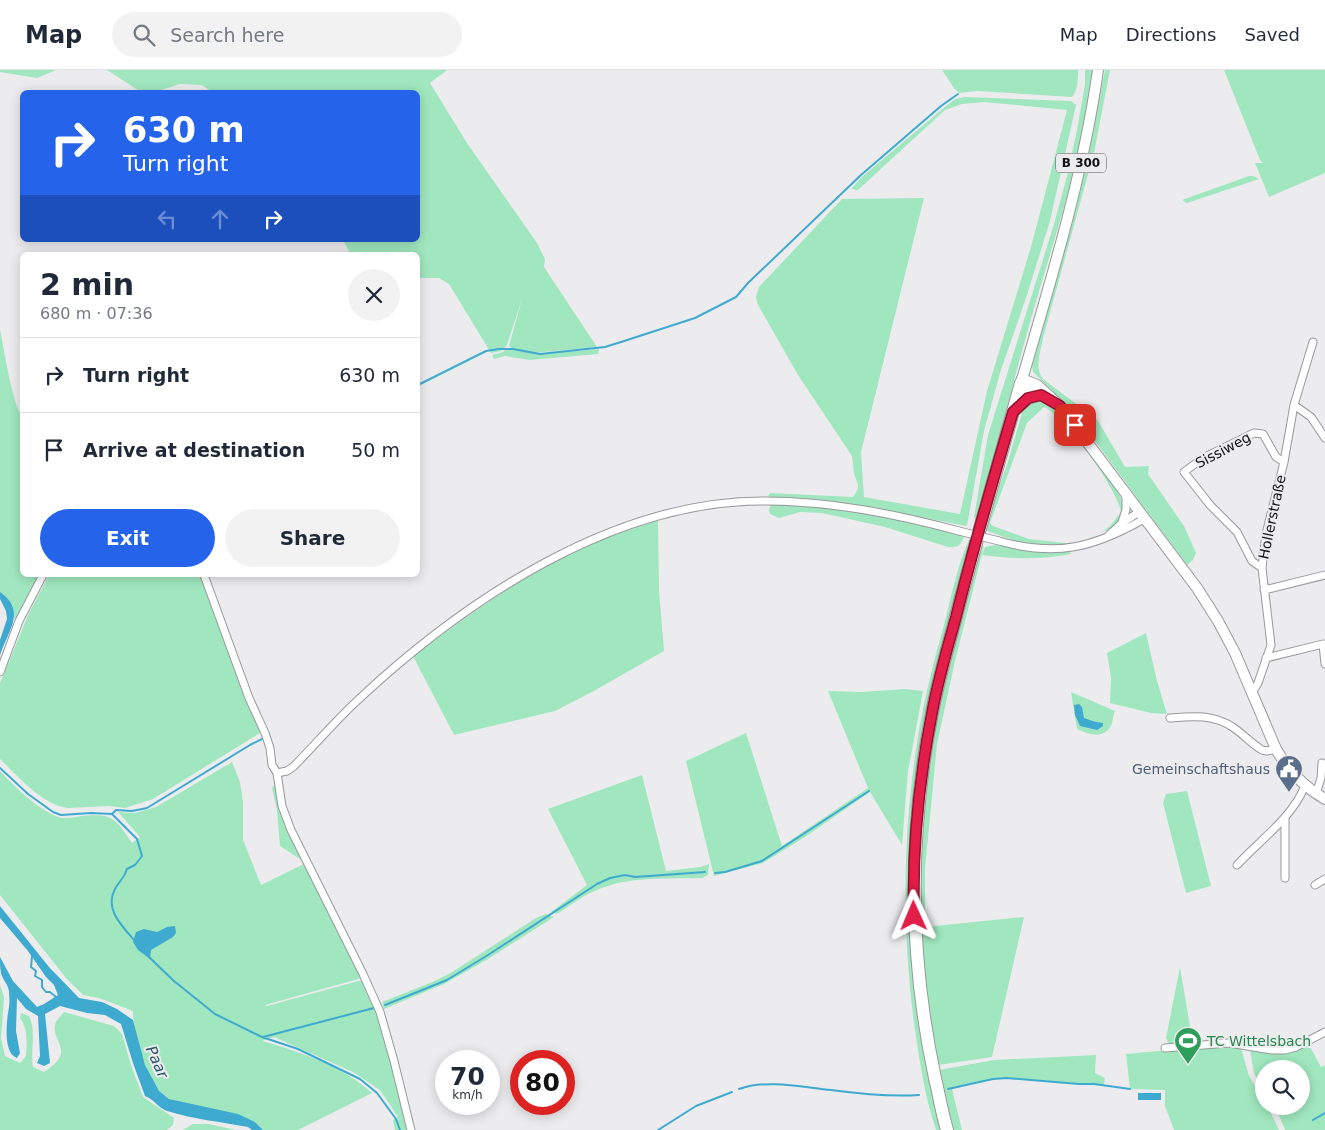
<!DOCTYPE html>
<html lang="en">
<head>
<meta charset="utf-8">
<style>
  :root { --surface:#fff; --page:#f2f2f3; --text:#1f2937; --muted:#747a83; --line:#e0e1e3; --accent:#2563eb }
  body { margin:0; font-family:"DejaVu Sans",sans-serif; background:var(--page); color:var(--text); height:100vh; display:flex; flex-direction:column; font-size:19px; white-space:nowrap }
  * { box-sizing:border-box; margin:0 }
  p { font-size:16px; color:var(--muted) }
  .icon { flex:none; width:28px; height:28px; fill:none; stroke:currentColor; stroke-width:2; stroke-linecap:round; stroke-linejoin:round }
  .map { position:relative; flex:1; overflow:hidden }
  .panel { position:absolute; left:20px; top:182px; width:400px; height:325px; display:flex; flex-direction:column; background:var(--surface); border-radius:8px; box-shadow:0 2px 12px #0003 }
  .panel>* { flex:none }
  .hud { position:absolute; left:20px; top:20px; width:400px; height:152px; border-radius:8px; box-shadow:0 2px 12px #0003; background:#2563eb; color:#fff; overflow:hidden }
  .controls { position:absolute; left:1255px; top:990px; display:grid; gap:10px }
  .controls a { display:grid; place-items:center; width:55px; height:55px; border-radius:50%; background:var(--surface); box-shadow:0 2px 12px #0003; font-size:25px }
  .speed { position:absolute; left:435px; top:980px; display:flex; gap:10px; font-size:25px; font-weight:700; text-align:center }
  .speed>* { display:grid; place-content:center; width:65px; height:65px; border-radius:50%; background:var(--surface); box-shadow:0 2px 12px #0003; line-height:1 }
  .speed small { font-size:12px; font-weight:400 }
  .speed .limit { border:8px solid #d22; background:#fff; color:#111 }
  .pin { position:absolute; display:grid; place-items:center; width:42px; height:42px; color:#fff; margin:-21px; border-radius:10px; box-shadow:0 2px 8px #0006 }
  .me { position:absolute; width:55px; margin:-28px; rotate:359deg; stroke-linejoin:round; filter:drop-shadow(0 0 4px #0008) }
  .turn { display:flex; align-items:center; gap:18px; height:105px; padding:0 20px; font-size:22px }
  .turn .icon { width:65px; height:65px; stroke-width:2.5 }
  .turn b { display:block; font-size:35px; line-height:42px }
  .lanes { display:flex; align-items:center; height:48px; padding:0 20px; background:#0003; justify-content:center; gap:25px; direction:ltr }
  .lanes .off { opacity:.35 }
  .round { display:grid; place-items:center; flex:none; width:52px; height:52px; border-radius:26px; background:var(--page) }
  .head { display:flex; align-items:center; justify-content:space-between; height:85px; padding:0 20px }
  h1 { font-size:30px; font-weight:700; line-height:38px }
  .cta { display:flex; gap:10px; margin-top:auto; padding:10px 20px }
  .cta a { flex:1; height:58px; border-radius:30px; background:var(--accent); color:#fff; font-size:20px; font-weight:700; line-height:58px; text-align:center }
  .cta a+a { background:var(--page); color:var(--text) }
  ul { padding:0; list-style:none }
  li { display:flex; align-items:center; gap:15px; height:75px; padding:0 20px; border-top:1px solid var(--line) }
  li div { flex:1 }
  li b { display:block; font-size:19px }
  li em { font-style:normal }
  header { display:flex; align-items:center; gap:30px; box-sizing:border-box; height:70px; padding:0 25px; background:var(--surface); border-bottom:1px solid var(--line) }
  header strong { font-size:24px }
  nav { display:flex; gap:28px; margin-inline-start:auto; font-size:18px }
  .search { width:350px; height:45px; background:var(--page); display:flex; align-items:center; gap:12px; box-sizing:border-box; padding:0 18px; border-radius:28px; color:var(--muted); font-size:19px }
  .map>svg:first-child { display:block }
</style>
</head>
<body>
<header>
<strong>Map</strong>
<div class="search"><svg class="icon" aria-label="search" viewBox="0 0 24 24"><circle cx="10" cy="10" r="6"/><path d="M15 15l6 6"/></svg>Search here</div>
<nav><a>Map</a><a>Directions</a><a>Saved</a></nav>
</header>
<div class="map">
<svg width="1325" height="1060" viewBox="0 0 1325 1060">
  <rect width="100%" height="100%" fill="#ececef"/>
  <path fill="#a0e7bf" d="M0 0H56L37 8 0 2Z
    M107 0H447L430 13 467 73 537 173 545 189 544 197 597 277 533 283 541 284 599 279 598 284 530 290 505 286 494 289 492 285 503 282 505 280H514L509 276 522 229 507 275 501 281 491 283 449 214 439 208H418V185H351L343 170H418V22H212L202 15 180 14 155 22H141Z
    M942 0H1078C1078 9 1078 20 1072 27L977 21 959 23 954 18Z
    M1085 0H1093C1085 78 1059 153 1037 228 1015 302 998 377 976 451L974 447 988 365 1054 154 1067 106 1077 60 1085 14Z
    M1105 0H1110L1094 83 1043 268C1041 281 1034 297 1043 309L1079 336C1082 340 1081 343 1078 346L1033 302 1032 296 1073 151Z
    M1224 0H1325V103L1269 127 1255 93H1263L1260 90Z
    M965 27 1071 31 1076 35 1050 151 1027 225 1000 303 984 361 967 456 845 433 813 429 771 427 768 426 770 423 853 427C862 415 857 415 854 403 853 398 853 392 852 386L798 305 758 235 756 227 759 217 842 129 924 128 861 382 864 427 960 444 987 321 1031 177 1067 40 984 32 962 34 945 40 858 120 851 119 863 106 940 41 955 29Z
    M1249 106H1253L1259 109 1187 133 1182 130Z
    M0 259C3 275 13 336 22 346V505H40L17 550 14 548C15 537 9 529 0 522Z
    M1035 328 1048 331 1058 338C1071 356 1124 420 1124 439 1124 452 1111 459 1101 463L1110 456 1121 442C1118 420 1065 346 1044 337L1027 353 990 453 993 456 1029 469 1065 473 1066 476H1037L1021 473 985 460 987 449 1007 395 1023 339Z
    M1086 337 1098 351 1125 397 1149 396 1148 404 1184 456 1196 483 1193 490 1187 495 1086 359 1083 352 1087 344Z
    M775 434C828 436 881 443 931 457 942 459 954 461 964 467 960 476 958 478 948 477L885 457 822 443 800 442 779 448 770 444 769 439 771 435Z
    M658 450 659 521 664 581 592 622 555 641 454 665 413 586C487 532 567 471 658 450Z
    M970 468 971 469 962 508 911 799 944 1060H936C925 1027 920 994 915 960 902 865 902 768 917 673 923 633 933 594 944 555 951 528 958 492 970 468Z
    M980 474 984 476 955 591 937 674 925 799V857L1024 847 992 987 938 995 930 955 922 894 920 799 923 737 937 643Z
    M996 475 1036 482H1070L1071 484C1041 490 1012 489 982 485L985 477Z
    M49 505H201L260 663 153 729 125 738 109 736 68 738C41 734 19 707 0 689V613L29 543Z
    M1146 563 1157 611 1167 644 1151 643 1110 633 1111 608 1107 583Z
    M905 619 923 621 908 701 902 775 870 722 805 767 763 793 714 806 686 691 746 663 782 776 868 718 828 621 862 622Z
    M1071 622 1115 641C1113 645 1113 649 1112 653 1106 670 1089 665 1077 659Z
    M232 692 240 712 243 732V770L261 815 304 794 362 908 265 935 267 936 362 910 379 941 409 1060H395L393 1050 398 1047 380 1020 353 1002 274 967 262 971C301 982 342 996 372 1023L298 1060H263L255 1052 169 1029C166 1026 162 1024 159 1021 146 1005 133 962 133 941L99 928 83 925 66 908 0 825V701C14 716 43 745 63 748 69 748 76 747 82 746 113 743 116 749 132 773L140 767 118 742 135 743 156 737Z
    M642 705 666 801 700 797 709 794 708 805 702 808C667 809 629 806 597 820 583 825 570 836 557 844L551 842 587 815 548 739Z
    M275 714 280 737 303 791 280 776 277 740 272 718Z
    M1187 721 1211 816 1186 823 1163 733 1166 724Z
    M546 844 554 847 488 889 444 914 384 939 382 932 430 913 449 904 536 848Z
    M1180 897 1193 974 1174 975 1169 974 1166 968Z
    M0 915 4 927 1 968 5 986 20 993 26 986C27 973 28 959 20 948L21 943 29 946C37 963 30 979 33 997L44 1002C79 980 48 971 56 952 58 949 61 945 64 942L114 956 122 964 131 995 143 1027 174 1048 173 1055 167 1060H0Z
    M1308 973 1321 997 1325 995V1060H1285L1275 1036H1301V999H1264V1021L1254 1003 1250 980H1260Z
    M1231 974 1240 975 1249 1006 1264 1030V1036L1268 1037 1279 1060H1174L1165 1036V1020L1130 1019 1126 984Z
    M1096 985 1095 1003 1105 1008 1104 1015 1007 1008 993 1009 952 1019 962 1060H953L939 1000 994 990Z
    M193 1054H209L236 1060H183Z"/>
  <path fill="#3faad0" d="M0 522C27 541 8 561 0 585V570L7 549 6 541 0 529Z
    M1079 634 1082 637 1084 648 1096 652 1103 653V656L1097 660 1080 656 1075 645 1074 635Z
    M0 836 49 897 79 928 102 932 117 939 133 950 145 995 159 1021 169 1029 238 1044 255 1052 263 1060H252L248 1057C221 1052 193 1049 167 1041 158 1038 154 1029 145 1026L133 993 121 954 105 945 87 943 60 936 45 944 50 993 44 996 37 993 40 986 38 946 26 939 17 928 16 961 20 983 17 988C2 983 7 948 9 937 10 932 9 925 9 921 8 914 2 909 1 903 0 898 0 892 0 887L13 911 37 937 44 934 58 925 54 915 46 907 28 881 0 848Z
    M175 856 176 863 173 867 151 880 150 889 138 880 133 872 136 862 144 859 157 862 167 857Z
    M1138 1023H1161V1030H1138Z"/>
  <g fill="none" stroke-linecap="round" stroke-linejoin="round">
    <path stroke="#3faad0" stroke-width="2" d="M418 315 486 281 499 279H513L540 284 605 277 621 272 695 248 736 227 748 213 861 105 941 36 958 24
      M0 698 28 724 53 742 61 745 91 743 112 744 137 769 142 786 135 795 127 799C124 809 119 811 115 819 104 839 122 856 134 870
      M112 744 116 740 132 741 147 738 250 675 264 668
      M715 803 725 802 762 791 869 721
      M32 886 31 897 36 901 35 906 42 910V917L46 922H50L56 927
      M149 887 174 911 215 944 262 967 298 979 360 1009 377 1023 396 1049 400 1060
      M385 935 447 910 488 885 597 814 610 808 625 805 635 807 705 802
      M263 967 374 938
      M739 1019C768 1009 801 1017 831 1020 861 1024 889 1027 919 1025
      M948 1019 993 1009 1007 1008 1079 1014H1094L1130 1019
      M1313 1050 1325 1043
      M658 1060 696 1036 732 1022"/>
    <defs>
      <path id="street" d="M1294 335 1311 347 1325 368
        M1122 452 1126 440V425
        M1109 465 1122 453 1139 442
        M999 471C1056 487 1093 478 1144 449
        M1262 498 1252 491 1237 462 1210 435 1184 402 1203 388 1254 363 1263 364 1276 387 1284 392
        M204 505 249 628 265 663 270 678 272 695 277 703 282 736 291 760 363 904 380 942 394 991 411 1060
        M1264 520 1325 505
        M1266 588 1323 574 1325 594
        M0 602 19 551 43 505
        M1251 621 1255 618 1258 613 1271 575 1262 498 1266 464 1284 392 1294 335 1313 272
        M1170 648C1193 646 1214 644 1234 658 1244 665 1252 674 1262 680L1267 681 1276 679
        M277 703 287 701 293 697C315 675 336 650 359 629 465 530 614 430 765 431 831 431 895 444 959 461
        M1316 724 1321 708 1322 693
        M1285 748V808
        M1237 795C1261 769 1291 749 1305 716
        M1315 815 1325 809
        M1165 978 1229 973 1272 980H1285L1296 977 1325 962"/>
      <path id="secondary" d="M1022 309 1037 315 1060 336 1197 518 1218 551 1235 583 1276 679C1288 700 1304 717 1325 729
        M1021 313 1029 320 1046 327
        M1013 342 1028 329 1041 325"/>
      <path id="primary" d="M1021 313C1051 210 1083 106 1098 0"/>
      <path id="highway" d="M947 1060C942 1043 939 1025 935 1008 909 887 908 764 932 643 938 611 947 581 955 550 976 470 999 392 1021 313"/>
    </defs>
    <use href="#street" stroke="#97989a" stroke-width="9"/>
    <use href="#secondary" stroke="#97989a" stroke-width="12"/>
    <use href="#primary" stroke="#97989a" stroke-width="12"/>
    <use href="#highway" stroke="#97989a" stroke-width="14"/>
    <use href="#street" stroke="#fff" stroke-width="7"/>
    <use href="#secondary" stroke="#fff" stroke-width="10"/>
    <use href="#primary" stroke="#fff" stroke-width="10"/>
    <use href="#highway" stroke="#fff" stroke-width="12"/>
    <defs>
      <path id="street-bridge" d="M959 461 999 471"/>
    </defs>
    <use href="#street-bridge" stroke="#97989a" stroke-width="9" stroke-linecap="butt"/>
    <use href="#street-bridge" stroke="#fff" stroke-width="7"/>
  </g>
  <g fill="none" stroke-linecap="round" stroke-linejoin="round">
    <defs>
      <path id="route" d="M914 846C912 778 919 710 932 643 938 610 947 579 956 547 973 478 993 410 1013 342L1028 328 1041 325 1060 336 1075 355"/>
    </defs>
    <use href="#route" stroke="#92132f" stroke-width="12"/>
    <use href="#route" stroke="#e11d48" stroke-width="9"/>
  </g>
  <defs>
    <symbol id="civic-pin" viewBox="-11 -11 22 30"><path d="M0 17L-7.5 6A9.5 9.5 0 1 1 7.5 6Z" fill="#5c6f8a" stroke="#ececef"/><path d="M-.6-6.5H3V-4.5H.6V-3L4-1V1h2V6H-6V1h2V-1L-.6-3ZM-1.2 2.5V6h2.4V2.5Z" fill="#fff"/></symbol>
    <symbol id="stadium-pin" viewBox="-11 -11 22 30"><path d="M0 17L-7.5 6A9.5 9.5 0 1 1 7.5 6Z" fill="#2e9e5b" stroke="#ececef"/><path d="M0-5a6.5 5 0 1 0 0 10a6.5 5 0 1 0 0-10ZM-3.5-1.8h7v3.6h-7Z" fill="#fff"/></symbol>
  </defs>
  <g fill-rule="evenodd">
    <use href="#civic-pin" x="1273" y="683" width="32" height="43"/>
    <use href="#stadium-pin" x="1172" y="955" width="32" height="43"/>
  </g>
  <g text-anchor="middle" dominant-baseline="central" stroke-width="4" stroke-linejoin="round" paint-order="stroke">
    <rect fill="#ececef" stroke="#535354" stroke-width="1" x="1056" y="83.5" width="50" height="19" rx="4"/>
    <g font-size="12" font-weight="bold" fill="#111112">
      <text x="1081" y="93">B 300</text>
    </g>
    <g font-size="14" fill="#111112" stroke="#ececef">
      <text transform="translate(1223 380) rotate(-28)">Sissiweg</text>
      <text transform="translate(1272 447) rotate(-78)">Hollerstraße</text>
    </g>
    <g font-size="14" fill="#4e5e75" stroke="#ececef" text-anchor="end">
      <text x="1270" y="699">Gemeinschaftshaus</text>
    </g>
    <g font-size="14" fill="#27864d" stroke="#ececef" text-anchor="start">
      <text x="1207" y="971">TC Wittelsbach</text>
    </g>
    <g font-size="15" font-style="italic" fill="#2c5869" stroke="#ececef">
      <text transform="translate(157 992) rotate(66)">Paar</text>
    </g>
  </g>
</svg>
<div class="controls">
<a><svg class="icon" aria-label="search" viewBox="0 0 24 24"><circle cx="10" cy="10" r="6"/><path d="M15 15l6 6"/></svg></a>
</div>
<div class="speed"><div>70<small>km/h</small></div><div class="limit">80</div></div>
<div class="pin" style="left:1075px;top:355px;background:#d93025"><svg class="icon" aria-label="arrive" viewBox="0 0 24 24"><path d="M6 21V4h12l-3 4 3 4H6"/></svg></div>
<svg class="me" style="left:914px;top:846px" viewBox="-20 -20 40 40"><path d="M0-17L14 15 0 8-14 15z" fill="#e11d48" stroke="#fff" stroke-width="4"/></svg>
<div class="hud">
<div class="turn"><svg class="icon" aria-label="right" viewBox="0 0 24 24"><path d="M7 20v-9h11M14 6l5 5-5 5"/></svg><div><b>630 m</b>Turn right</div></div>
<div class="lanes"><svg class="icon off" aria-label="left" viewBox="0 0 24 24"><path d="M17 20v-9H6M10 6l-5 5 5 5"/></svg><svg class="icon off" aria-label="ahead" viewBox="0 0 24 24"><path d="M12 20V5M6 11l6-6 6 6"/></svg><svg class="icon" aria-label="right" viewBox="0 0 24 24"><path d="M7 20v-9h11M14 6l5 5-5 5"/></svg></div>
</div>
<section class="panel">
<div class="head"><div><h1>2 min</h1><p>680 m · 07:36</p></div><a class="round"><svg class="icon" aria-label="close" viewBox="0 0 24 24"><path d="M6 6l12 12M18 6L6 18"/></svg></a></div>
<ul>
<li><svg class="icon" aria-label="right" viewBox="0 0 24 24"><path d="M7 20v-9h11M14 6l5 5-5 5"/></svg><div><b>Turn right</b></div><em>630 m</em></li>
<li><svg class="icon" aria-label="arrive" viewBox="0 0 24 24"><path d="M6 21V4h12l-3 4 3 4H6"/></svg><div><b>Arrive at destination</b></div><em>50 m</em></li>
</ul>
<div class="cta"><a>Exit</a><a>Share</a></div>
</section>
</div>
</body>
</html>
